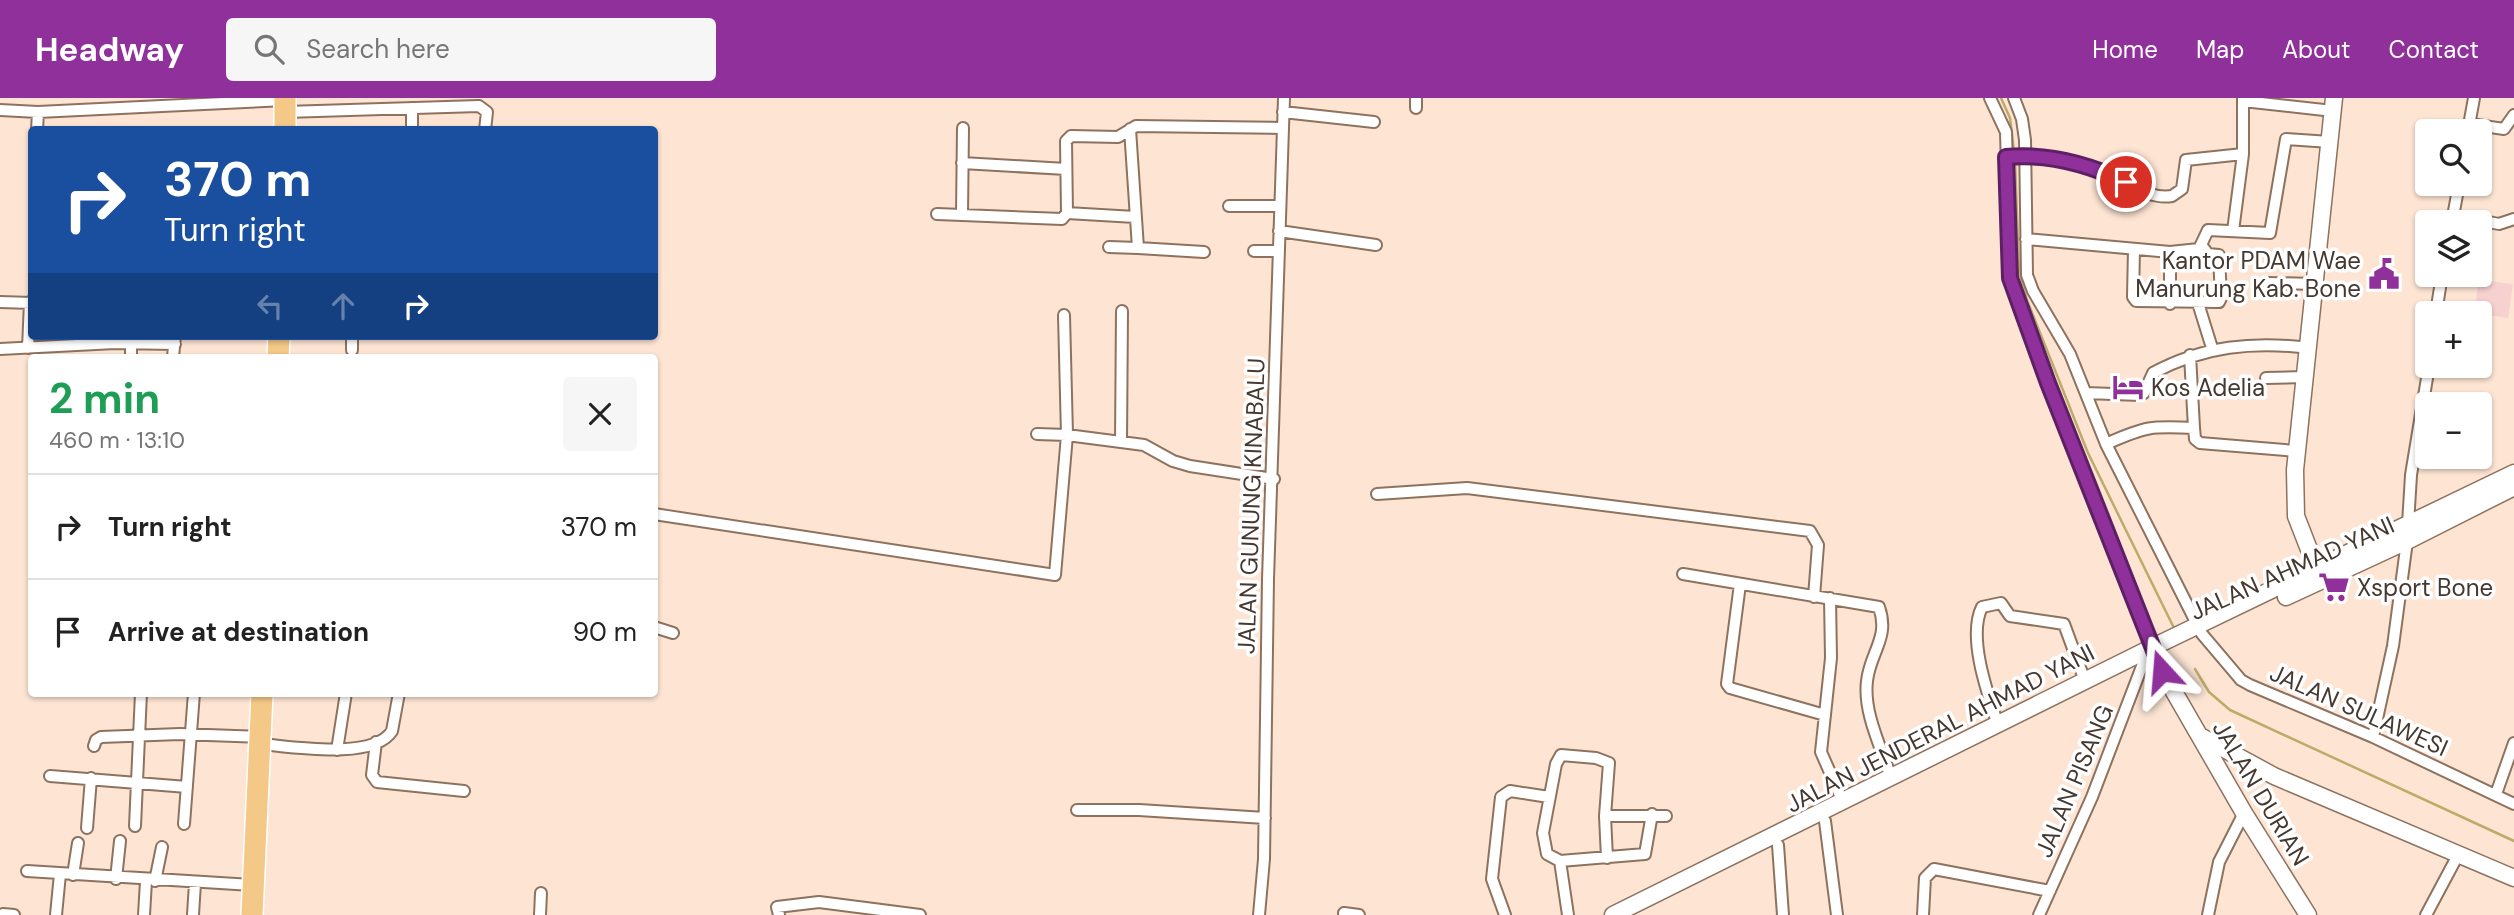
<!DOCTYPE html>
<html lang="en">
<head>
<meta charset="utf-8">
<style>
  :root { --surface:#fff; --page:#f6f6f6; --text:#222; --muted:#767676; --line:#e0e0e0; --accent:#90319b }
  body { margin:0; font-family:"DM Sans",sans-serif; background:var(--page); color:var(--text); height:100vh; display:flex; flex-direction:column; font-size:26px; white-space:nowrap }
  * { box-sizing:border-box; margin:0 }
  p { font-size:23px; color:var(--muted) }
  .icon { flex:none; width:38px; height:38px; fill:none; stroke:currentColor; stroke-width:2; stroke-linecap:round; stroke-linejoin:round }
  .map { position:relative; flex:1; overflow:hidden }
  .drawer { position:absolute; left:28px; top:256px; width:630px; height:343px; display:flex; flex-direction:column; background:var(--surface); border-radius:7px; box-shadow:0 2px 5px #0004 }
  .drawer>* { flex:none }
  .guide { position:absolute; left:28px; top:28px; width:630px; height:214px; border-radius:7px; box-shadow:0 2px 5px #0004; background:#1a4fa0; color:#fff; overflow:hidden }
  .fabs { position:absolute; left:2415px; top:21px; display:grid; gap:14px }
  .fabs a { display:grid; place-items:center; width:77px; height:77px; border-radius:7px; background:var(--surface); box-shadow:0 2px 5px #0004; font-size:35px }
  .pin { position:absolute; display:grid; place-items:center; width:60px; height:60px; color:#fff; margin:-30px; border:4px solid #fff; border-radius:50%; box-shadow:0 2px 7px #0007 }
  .me { position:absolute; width:77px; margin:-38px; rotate:341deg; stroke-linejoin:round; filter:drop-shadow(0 0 5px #0008) }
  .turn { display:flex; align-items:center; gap:24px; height:147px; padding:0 21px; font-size:32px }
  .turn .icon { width:91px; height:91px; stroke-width:2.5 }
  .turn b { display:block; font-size:49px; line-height:60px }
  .lanes { display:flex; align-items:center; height:66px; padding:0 21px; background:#0003; justify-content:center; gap:35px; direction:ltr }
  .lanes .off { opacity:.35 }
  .round { display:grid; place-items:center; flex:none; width:74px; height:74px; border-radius:7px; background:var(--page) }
  .head { display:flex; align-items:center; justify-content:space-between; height:119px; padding:0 21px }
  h1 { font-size:42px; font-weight:700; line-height:52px; color:#1e9e55 }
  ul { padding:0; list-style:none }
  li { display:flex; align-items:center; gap:21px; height:105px; padding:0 21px; border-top:2px solid var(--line) }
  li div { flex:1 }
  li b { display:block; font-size:26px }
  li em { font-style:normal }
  header { display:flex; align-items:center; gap:42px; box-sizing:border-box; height:98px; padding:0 35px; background:var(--accent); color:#fff }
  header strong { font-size:33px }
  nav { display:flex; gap:38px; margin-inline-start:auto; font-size:24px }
  .search { width:490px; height:63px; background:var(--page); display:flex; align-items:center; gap:18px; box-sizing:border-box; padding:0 24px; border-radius:7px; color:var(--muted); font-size:26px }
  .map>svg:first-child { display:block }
</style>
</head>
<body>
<header>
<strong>Headway</strong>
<div class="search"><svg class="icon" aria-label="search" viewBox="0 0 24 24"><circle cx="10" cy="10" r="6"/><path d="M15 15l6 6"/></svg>Search here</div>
<nav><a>Home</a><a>Map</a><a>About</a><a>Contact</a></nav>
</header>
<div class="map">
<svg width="2514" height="817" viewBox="0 0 2514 817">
  <rect width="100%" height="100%" fill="#fde4d3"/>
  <path fill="#f7d1d0" d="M2479 182 2513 186 2508 220 2474 215Z"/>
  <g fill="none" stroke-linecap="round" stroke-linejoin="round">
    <path stroke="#bcab69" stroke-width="2.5" d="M2001 0 2010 20 2014 54
      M2015 61 2019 174 2027 202 2088 355 2173 528
      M2195 571 2209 594 2230 612 2514 743"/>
    <defs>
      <path id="street" d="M1990 0 2006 34 2010 179 2048 285 2153 549
        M2014 0 2022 21 2025 42 2027 177 2033 193 2070 256 2106 346 2202 536 2241 582 2250 587 2373 639 2514 706
        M2243 3 2333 13
        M412 10V32
        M1416 10V0
        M0 12 38 14 285 2
        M285 14 479 8 487 14 485 32
        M1283 14 1374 24
        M2470 26 2504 31 2514 17
        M37 32 38 14
        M2468 33 2474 0
        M2006 59C2041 56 2073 63 2107 75 2127 83 2148 102 2172 98L2182 91 2186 62 2243 56V0
        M962 65 1066 71
        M1229 108H1280
        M1067 115 1135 119
        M937 116 1062 121 1067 115 1066 43 1071 38 1118 39 1136 28 1282 30
        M962 116 963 30
        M2453 117 2499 126 2514 121
        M2452 124 2459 86
        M1279 133 1376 147
        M2233 133 2243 56
        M2026 141 2170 154
        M1109 149 1138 150 1130 31
        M1138 150 1204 154
        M2134 151 2133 199 2136 203 2219 204 2221 200 2219 157 2208 156 2202 148
        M1254 153H1279
        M2268 185 2317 186
        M0 204 32 205
        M2198 205 2212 250
        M2170 206V154L2199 151 2208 132 2270 135 2286 41 2330 44
        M2436 215 2442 177
        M352 238V252
        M28 250 30 204
        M0 251 115 245 175 246
        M2190 257 2194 330
        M131 259V245
        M173 259 175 238
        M2266 280 2306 279
        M2086 295 2140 297 2144 295 2153 275C2203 248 2253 243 2310 250
        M1037 336 1067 337 1144 347 1173 363 1190 368 1274 381
        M1121 344 1122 213
        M2106 346C2146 328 2151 328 2194 330L2195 341 2200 345 2296 353
        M1377 396 1467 390 1810 433 1818 447 1814 499
        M654 416 1055 477 1067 337 1064 217
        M1683 476 1879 509C1890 540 1870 554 1867 583 1863 615 1882 651 1891 680
        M1740 486 1727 586 1730 590 1825 617
        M1830 500 1831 560 1821 654 1843 704
        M654 529 673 535
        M1998 627C1988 597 1967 539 1982 509L2001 505 2010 518 2064 526 2085 583
        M2373 639 2393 548 2407 443 2411 377 2429 268
        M376 644 372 677 377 684 464 693
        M260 646C289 648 373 663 392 633L399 595
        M94 648 96 642 101 639 180 636 260 639
        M337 652 346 595
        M50 678 187 689
        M2496 696 2514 645
        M1077 712H1139L1265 720
        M1605 718H1666
        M1825 723 1837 817
        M184 726 194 595
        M135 728 141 595
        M87 730 91 680
        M1778 747 1783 817
        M1560 763 1645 756 1652 716
        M27 773 252 787
        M73 777 78 745
        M116 781 120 743
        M155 783 162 749
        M1344 815 1359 817
        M3 816 14 817
        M56 817 60 776
        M144 817 146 783
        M193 817 195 785
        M540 817 541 795
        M779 817 777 809 819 804 920 817
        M1259 817 1264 761 1268 481 1284 0
        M1505 817 1492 781 1501 699 1510 693 1549 699
        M1568 817 1560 763 1547 756 1543 735 1556 666 1561 657 1596 660 1609 665 1605 718 1607 760
        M1923 817 1925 780 1934 771 2050 793
        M2039 817 2092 699 2144 563
        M2208 817 2219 764 2244 715
        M2426 817 2458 757"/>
      <path id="secondary" d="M2317 472 2296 418 2295 372 2334 0
        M2286 499 2407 443 2514 389
        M2153 549 2162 573 2244 715 2308 817
        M2202 639 2274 678 2514 780
        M1613 817 2153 549 2514 375"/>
      <path id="highway" d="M285 32V0
        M278 259 279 238
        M252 817 262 595"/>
    </defs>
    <use href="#street" stroke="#8d725f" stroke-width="14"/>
    <use href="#secondary" stroke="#8d725f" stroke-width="19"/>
    <use href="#highway" stroke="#fff" stroke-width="24"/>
    <use href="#street" stroke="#fff" stroke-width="10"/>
    <use href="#secondary" stroke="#fff" stroke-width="16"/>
    <use href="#highway" stroke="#f4c886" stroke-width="21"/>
  </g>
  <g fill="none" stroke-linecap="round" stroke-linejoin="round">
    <defs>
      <path id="route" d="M2126 84C2088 66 2048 55 2006 59L2010 180 2048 285 2162 573"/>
    </defs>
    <use href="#route" stroke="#5e2065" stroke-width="18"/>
    <use href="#route" stroke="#90319b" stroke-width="12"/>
  </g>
  <defs>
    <symbol id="civic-bare" viewBox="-9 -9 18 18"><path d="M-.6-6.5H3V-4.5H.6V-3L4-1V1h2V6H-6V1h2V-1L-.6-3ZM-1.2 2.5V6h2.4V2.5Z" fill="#90319b" stroke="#fff" stroke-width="2.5" paint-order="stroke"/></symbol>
    <symbol id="hotel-bare" viewBox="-9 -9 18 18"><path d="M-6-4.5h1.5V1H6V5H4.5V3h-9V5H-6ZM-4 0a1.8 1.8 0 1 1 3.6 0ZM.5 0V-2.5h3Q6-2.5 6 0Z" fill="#90319b" stroke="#fff" stroke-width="2.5" paint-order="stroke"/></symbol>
    <symbol id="supermarket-bare" viewBox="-9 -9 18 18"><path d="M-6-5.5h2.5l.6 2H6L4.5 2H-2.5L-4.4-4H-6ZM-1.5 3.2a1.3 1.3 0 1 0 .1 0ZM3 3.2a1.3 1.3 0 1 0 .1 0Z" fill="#90319b" stroke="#fff" stroke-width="2.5" paint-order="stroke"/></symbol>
  </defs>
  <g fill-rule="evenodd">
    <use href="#civic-bare" x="2362" y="154" width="44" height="44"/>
    <use href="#hotel-bare" x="2106" y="267" width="44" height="44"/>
    <use href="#supermarket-bare" x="2312" y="467" width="44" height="44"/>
  </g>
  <g text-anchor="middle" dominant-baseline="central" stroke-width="7" stroke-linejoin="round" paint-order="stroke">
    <g font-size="24" fill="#443830" stroke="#fff" text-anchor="start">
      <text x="2361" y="162" text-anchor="end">Kantor PDAM Wae<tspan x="2361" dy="28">Manurung Kab. Bone</tspan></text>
      <text x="2151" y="289">Kos Adelia</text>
      <text x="2357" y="489">Xsport Bone</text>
    </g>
    <g font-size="24" fill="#443830" stroke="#fff">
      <text transform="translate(1251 408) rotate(-88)">JALAN GUNUNG KINABALU</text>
      <text transform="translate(2292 470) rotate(-24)">JALAN AHMAD YANI</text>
      <text transform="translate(2359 612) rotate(24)">JALAN SULAWESI</text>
      <text transform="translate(1940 630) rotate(-27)">JALAN JENDERAL AHMAD YANI</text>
      <text transform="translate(2074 683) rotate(-67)">JALAN PISANG</text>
      <text transform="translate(2261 695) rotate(59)">JALAN DURIAN</text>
    </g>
  </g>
</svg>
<div class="fabs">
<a><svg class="icon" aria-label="search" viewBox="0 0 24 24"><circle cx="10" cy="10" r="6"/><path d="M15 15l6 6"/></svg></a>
<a><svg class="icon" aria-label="layers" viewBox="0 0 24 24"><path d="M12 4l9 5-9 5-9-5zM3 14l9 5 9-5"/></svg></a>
<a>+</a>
<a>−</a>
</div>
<div class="pin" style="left:2126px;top:84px;background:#d93025"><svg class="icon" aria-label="arrive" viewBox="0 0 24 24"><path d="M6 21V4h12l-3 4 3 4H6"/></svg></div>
<svg class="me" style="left:2162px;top:573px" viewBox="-20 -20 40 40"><path d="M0-17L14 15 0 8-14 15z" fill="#90319b" stroke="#fff" stroke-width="4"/></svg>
<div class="guide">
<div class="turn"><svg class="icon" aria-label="right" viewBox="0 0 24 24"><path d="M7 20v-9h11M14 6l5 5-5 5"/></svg><div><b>370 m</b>Turn right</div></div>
<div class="lanes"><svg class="icon off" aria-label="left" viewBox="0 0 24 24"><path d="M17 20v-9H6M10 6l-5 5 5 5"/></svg><svg class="icon off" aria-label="ahead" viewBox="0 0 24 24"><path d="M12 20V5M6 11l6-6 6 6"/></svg><svg class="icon" aria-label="right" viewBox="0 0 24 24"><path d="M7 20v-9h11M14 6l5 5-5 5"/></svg></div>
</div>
<section class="drawer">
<div class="head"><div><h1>2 min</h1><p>460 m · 13:10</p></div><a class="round"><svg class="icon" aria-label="close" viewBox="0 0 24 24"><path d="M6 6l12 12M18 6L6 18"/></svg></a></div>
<ul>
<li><svg class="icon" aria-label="right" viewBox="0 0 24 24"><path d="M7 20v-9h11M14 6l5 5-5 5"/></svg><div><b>Turn right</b></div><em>370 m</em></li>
<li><svg class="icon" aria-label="arrive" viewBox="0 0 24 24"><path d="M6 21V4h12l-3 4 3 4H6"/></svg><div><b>Arrive at destination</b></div><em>90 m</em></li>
</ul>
</section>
</div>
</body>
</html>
